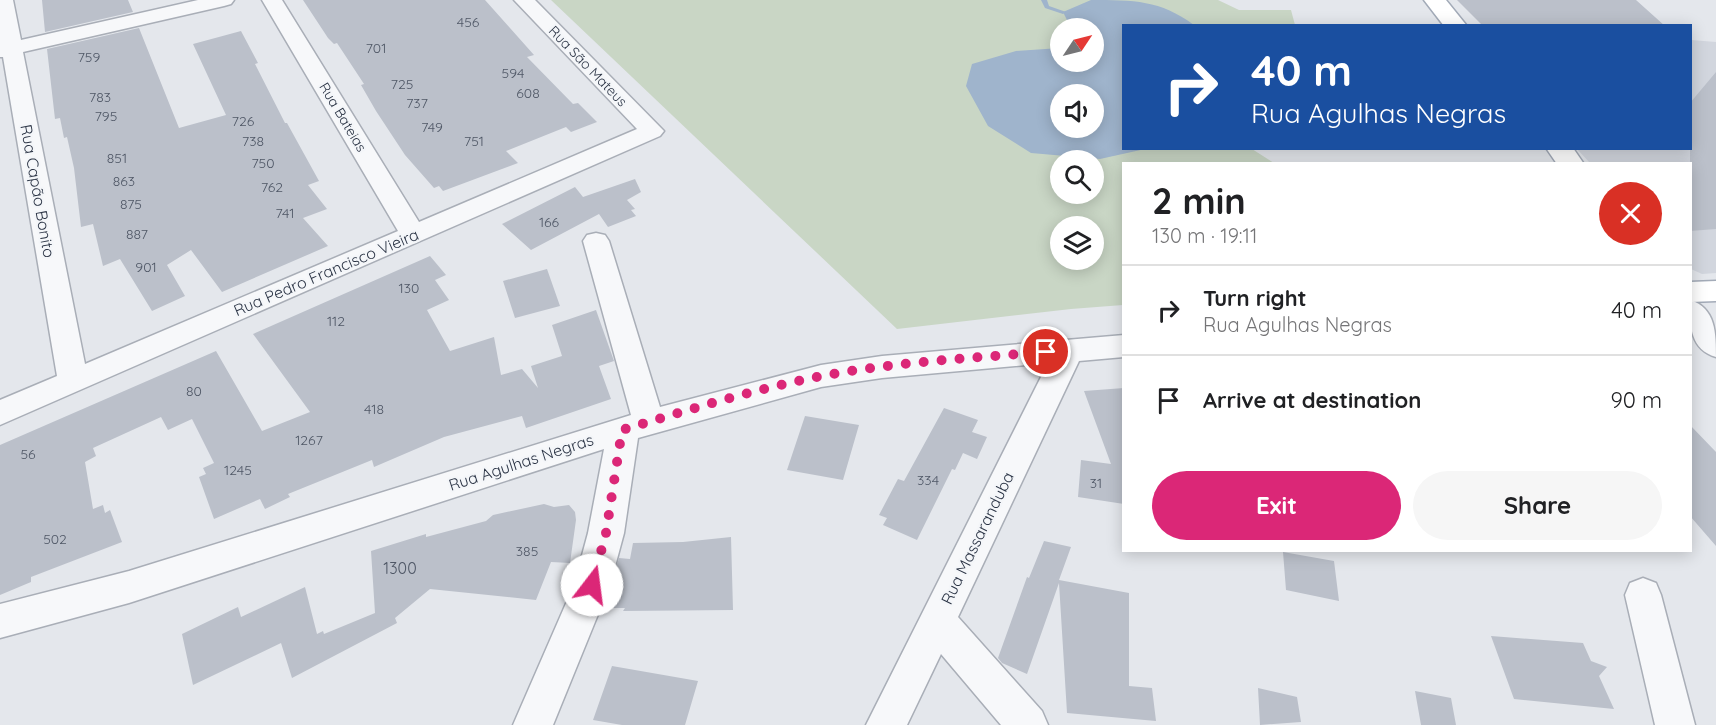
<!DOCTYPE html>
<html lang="en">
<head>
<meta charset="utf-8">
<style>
  :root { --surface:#fff; --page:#f6f6f6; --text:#202124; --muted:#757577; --line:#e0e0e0; --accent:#db2777 }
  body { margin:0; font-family:Quicksand,sans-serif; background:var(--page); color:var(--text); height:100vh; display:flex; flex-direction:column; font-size:22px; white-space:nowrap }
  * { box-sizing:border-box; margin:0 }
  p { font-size:20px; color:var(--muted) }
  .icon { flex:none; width:33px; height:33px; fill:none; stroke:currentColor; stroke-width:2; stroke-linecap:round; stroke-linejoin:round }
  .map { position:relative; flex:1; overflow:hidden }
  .drawer { position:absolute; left:1122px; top:162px; width:570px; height:390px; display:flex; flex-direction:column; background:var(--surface); border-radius:0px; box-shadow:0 3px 15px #0003 }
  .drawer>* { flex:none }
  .guide { position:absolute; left:1122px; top:24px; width:570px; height:126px; border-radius:0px; box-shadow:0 3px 15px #0003; background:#1a4fa0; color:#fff; overflow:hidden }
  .needle { width:39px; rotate:55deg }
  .controls { position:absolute; left:1050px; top:18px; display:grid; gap:12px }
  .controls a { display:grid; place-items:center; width:54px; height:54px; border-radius:50%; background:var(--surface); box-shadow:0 3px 15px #0003; font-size:30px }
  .pin { position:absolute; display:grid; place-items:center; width:51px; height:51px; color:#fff; margin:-26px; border:3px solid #fff; border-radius:50%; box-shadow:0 2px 6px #0007 }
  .me { position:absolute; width:66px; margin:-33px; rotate:15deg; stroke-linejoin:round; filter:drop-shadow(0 0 4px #0008) }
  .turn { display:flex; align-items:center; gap:21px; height:126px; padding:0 30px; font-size:27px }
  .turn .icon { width:78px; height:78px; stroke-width:2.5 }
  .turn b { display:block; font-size:42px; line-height:51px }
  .round { display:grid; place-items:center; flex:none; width:63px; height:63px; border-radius:32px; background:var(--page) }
  .overview { display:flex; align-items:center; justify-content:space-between; height:102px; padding:0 30px }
  h1 { font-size:36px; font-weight:800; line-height:45px }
  .primary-button { display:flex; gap:12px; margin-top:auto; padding:12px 30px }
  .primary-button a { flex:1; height:69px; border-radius:36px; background:var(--accent); color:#fff; font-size:24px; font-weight:800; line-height:69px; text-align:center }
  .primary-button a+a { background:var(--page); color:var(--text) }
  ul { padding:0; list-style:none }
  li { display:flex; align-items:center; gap:18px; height:90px; padding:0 30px; border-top:2px solid var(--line) }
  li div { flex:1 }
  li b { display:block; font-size:22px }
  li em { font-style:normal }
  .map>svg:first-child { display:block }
</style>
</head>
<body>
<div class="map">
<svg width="1716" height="725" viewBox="0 0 1716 725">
  <rect width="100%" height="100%" fill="#e4e7ec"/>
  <path fill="#d2d6de" d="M1691 40 1716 42V273L1702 274 1691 269 1690 164 1590 163 1577 149 1690 148Z"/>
  <path fill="#c9d6c5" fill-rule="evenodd" d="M551 0H1218L1239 10H1291L1295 25 1124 26V148L1252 149 1274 163 1124 164 1123 305 1071 309 897 329ZM1060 28H1094V62H1060ZM1060 94H1094V128H1060ZM1060 160H1094V194H1060ZM1060 226H1094V260H1060Z"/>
  <path fill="#9fb4cc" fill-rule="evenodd" d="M1091 0C1134 0 1160 0 1194 25L1124 26V148L1145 149 1100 159 1031 153 988 126 966 86 972 64 1016 51 1060 48V62H1094V28H1071L1063 12ZM1060 94H1094V128H1060Z"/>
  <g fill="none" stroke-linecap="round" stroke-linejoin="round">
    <path fill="#9fb4cc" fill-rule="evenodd" d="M1041 0H1047L1049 6 1066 12 1063 14 1045 8Z"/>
  </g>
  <path fill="#bbc0ca" d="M42 0H128L133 12 45 32Z
    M303 0H485L534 55 527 57 573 104 578 103 597 122 571 132 566 127 506 151 518 163 443 191 439 186 434 188 405 155 376 111 361 85 364 84 337 43 334 44 328 38Z
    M1457 0H1636L1665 26H1483Z
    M139 28 179 128 226 115 193 44 241 31 258 63 255 64 285 123H287L319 181 308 185 327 209 303 218 328 246 222 292 191 250 167 265 185 296 152 311 120 259 103 266 93 224 81 227 74 168 67 137 64 138 60 118 55 119 47 49Z
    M1716 72V229L1690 231V103Z
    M635 179 641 192 627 200 635 209 631 210 636 216 608 227 599 214 531 250 502 224 575 187 583 197Z
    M430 256 446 275 435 280 449 300 427 310 450 351 494 337 501 375 522 369 538 388 531 366 562 356 552 325 596 310 614 361 599 366 611 399 526 428 522 416 444 437 374 467 372 460 288 494 290 497 265 509 260 499 214 519 199 477 206 474 203 468 214 463 192 419 168 430 161 417 93 448 96 456 85 462 93 509 103 505 105 513 110 510 122 542 31 577V582L0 595V445L216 351 262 431 310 412 253 334Z
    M547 269 560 306 515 318 503 281Z
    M1124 388V504L1078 497 1081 460 1111 464 1084 391Z
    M944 408 978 420 972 432 987 437 977 459 963 453 955 470 952 469 917 540 883 525 887 518 879 515 898 479 904 481Z
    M805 416 859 425 843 480 787 470Z
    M1690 425 1716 452V546L1690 516Z
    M544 504 554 507 569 505 575 512 576 520 570 563 551 562 536 600 430 589 395 618 397 623 292 678 281 643 193 685 182 634 238 607 241 617 305 587 317 634 323 631 324 634 375 613 371 551 426 534V537L486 521 493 515Z
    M731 537 733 610 623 611 625 608H604L619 558 630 559 633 543 683 542Z
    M1044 541 1071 547 1059 580 1129 593V686L1152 688 1156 721 1067 713 1059 583 1027 674 1002 663 998 658 1027 577 1029 578Z
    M1283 552 1334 561 1339 601 1286 590Z
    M1491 636 1583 643 1591 661 1607 667 1599 676 1614 709 1514 699Z
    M612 666 698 681 685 725H622L593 720Z
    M1258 688 1297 697 1301 722 1260 725Z
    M1415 691 1451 698 1456 725H1421Z"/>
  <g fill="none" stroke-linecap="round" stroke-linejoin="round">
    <defs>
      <path id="minor" d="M0 0H13L21 40 198 0H234L231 4 224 6 23 52 85 364 398 231 262 0H282L419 222 637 129 514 0H535L664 131 660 136 0 425V400L57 376 3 57H0Z
        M596 233 605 235 609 241 660 407 821 365 882 356 1124 335V357L1079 361 958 617 1042 711 1048 725H1001L941 654 907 725H866L1048 363 882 378 821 387 638 438 624 533 610 585 553 725H513L574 585 588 533 604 449 129 603 0 638V604L129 571 631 415 583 241 587 235Z
        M1690 300C1716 308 1716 334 1716 357 1689 349 1690 324 1690 300Z
        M1643 578 1656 583 1661 595 1695 725H1655L1625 595 1630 583Z"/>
      <path id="major" d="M1424 0H1446L1467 26H1444Z
        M1546 148H1573L1584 164H1557Z
        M1716 281V301L1690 302V282Z"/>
    </defs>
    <use href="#minor" stroke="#a9aeb7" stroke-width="3"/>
    <use href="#major" stroke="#a3abb8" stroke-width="3"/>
    <use href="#minor" fill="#f7f8fa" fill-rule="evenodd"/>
    <use href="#major" fill="#fff" fill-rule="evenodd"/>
  </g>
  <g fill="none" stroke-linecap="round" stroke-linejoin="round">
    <path stroke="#db2777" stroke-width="10" stroke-dasharray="0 18" d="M592 585 606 533 622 430C688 410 755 389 822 376 896 362 971 358 1046 352"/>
  </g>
  <g text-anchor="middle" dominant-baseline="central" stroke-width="4.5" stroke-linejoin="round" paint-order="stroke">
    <g font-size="14" fill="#4f5766">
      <text x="468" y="22">456</text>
      <text x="376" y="48">701</text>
      <text x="89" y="57">759</text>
      <text x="513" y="73">594</text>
      <text x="402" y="84">725</text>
      <text x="528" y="93">608</text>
      <text x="100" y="97">783</text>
      <text x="417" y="103">737</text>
      <text x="106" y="116">795</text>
      <text x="243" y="121">726</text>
      <text x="432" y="127">749</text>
      <text x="253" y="141">738</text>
      <text x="474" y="141">751</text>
      <text x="117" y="158">851</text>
      <text x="263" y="163">750</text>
      <text x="124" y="181">863</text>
      <text x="272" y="187">762</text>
      <text x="131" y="204">875</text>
      <text x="285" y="213">741</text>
      <text x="549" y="222">166</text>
      <text x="137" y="234">887</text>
      <text x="146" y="267">901</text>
      <text x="409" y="288">130</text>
      <text x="336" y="321">112</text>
      <text x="194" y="391">80</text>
      <text x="374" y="409">418</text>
      <text x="309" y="440">1267</text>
      <text x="28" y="454">56</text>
      <text x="238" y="470">1245</text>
      <text x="928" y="480">334</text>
      <text x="1096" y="483">31</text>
      <text x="55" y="539">502</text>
      <text x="527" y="551">385</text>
    </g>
    <g font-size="14" fill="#2b3445" stroke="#f4f6f9">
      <text transform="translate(588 66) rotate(46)">Rua São Mateus</text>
      <text transform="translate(343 117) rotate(59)">Rua Bateias</text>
    </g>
    <g font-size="16" fill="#2b3445" stroke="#f4f6f9">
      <text transform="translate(38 191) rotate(80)">Rua Capão Bonito</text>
      <text transform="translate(326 272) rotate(-23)">Rua Pedro Francisco Vieira</text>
      <text transform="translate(521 462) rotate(-18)">Rua Agulhas Negras</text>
      <text transform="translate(977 538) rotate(-64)">Rua Massaranduba</text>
    </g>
    <g font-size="16" fill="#4f5766">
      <text x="400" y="568">1300</text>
    </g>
  </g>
</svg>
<div class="controls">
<a><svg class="needle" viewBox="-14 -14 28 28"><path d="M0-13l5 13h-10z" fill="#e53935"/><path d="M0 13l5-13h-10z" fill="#757577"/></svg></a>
<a><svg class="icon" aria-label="sound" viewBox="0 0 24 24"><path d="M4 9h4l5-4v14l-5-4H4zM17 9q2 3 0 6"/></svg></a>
<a><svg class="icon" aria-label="search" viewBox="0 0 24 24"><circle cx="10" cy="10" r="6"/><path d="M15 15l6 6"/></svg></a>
<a><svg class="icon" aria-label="layers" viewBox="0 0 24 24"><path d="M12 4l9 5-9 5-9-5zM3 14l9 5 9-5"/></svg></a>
</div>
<div class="pin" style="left:1046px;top:352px;background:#d93025"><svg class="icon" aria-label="arrive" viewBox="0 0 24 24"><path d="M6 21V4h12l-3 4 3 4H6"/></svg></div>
<svg class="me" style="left:592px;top:585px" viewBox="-20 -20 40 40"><circle r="19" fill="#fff"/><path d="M0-13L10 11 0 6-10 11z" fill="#db2777"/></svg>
<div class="guide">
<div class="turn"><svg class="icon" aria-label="right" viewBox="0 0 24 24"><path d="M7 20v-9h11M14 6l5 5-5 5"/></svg><div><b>40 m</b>Rua Agulhas Negras</div></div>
</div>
<section class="drawer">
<div class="overview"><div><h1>2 min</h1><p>130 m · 19:11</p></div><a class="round" style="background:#d93025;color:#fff"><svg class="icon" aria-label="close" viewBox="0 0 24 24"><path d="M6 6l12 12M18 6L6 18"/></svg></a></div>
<ul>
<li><svg class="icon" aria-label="right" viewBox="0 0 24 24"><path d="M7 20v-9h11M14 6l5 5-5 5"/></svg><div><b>Turn right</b><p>Rua Agulhas Negras</p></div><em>40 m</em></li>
<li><svg class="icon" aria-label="arrive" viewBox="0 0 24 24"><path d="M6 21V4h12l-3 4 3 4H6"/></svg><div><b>Arrive at destination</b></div><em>90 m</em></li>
</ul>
<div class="primary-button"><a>Exit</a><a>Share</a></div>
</section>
</div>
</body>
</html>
